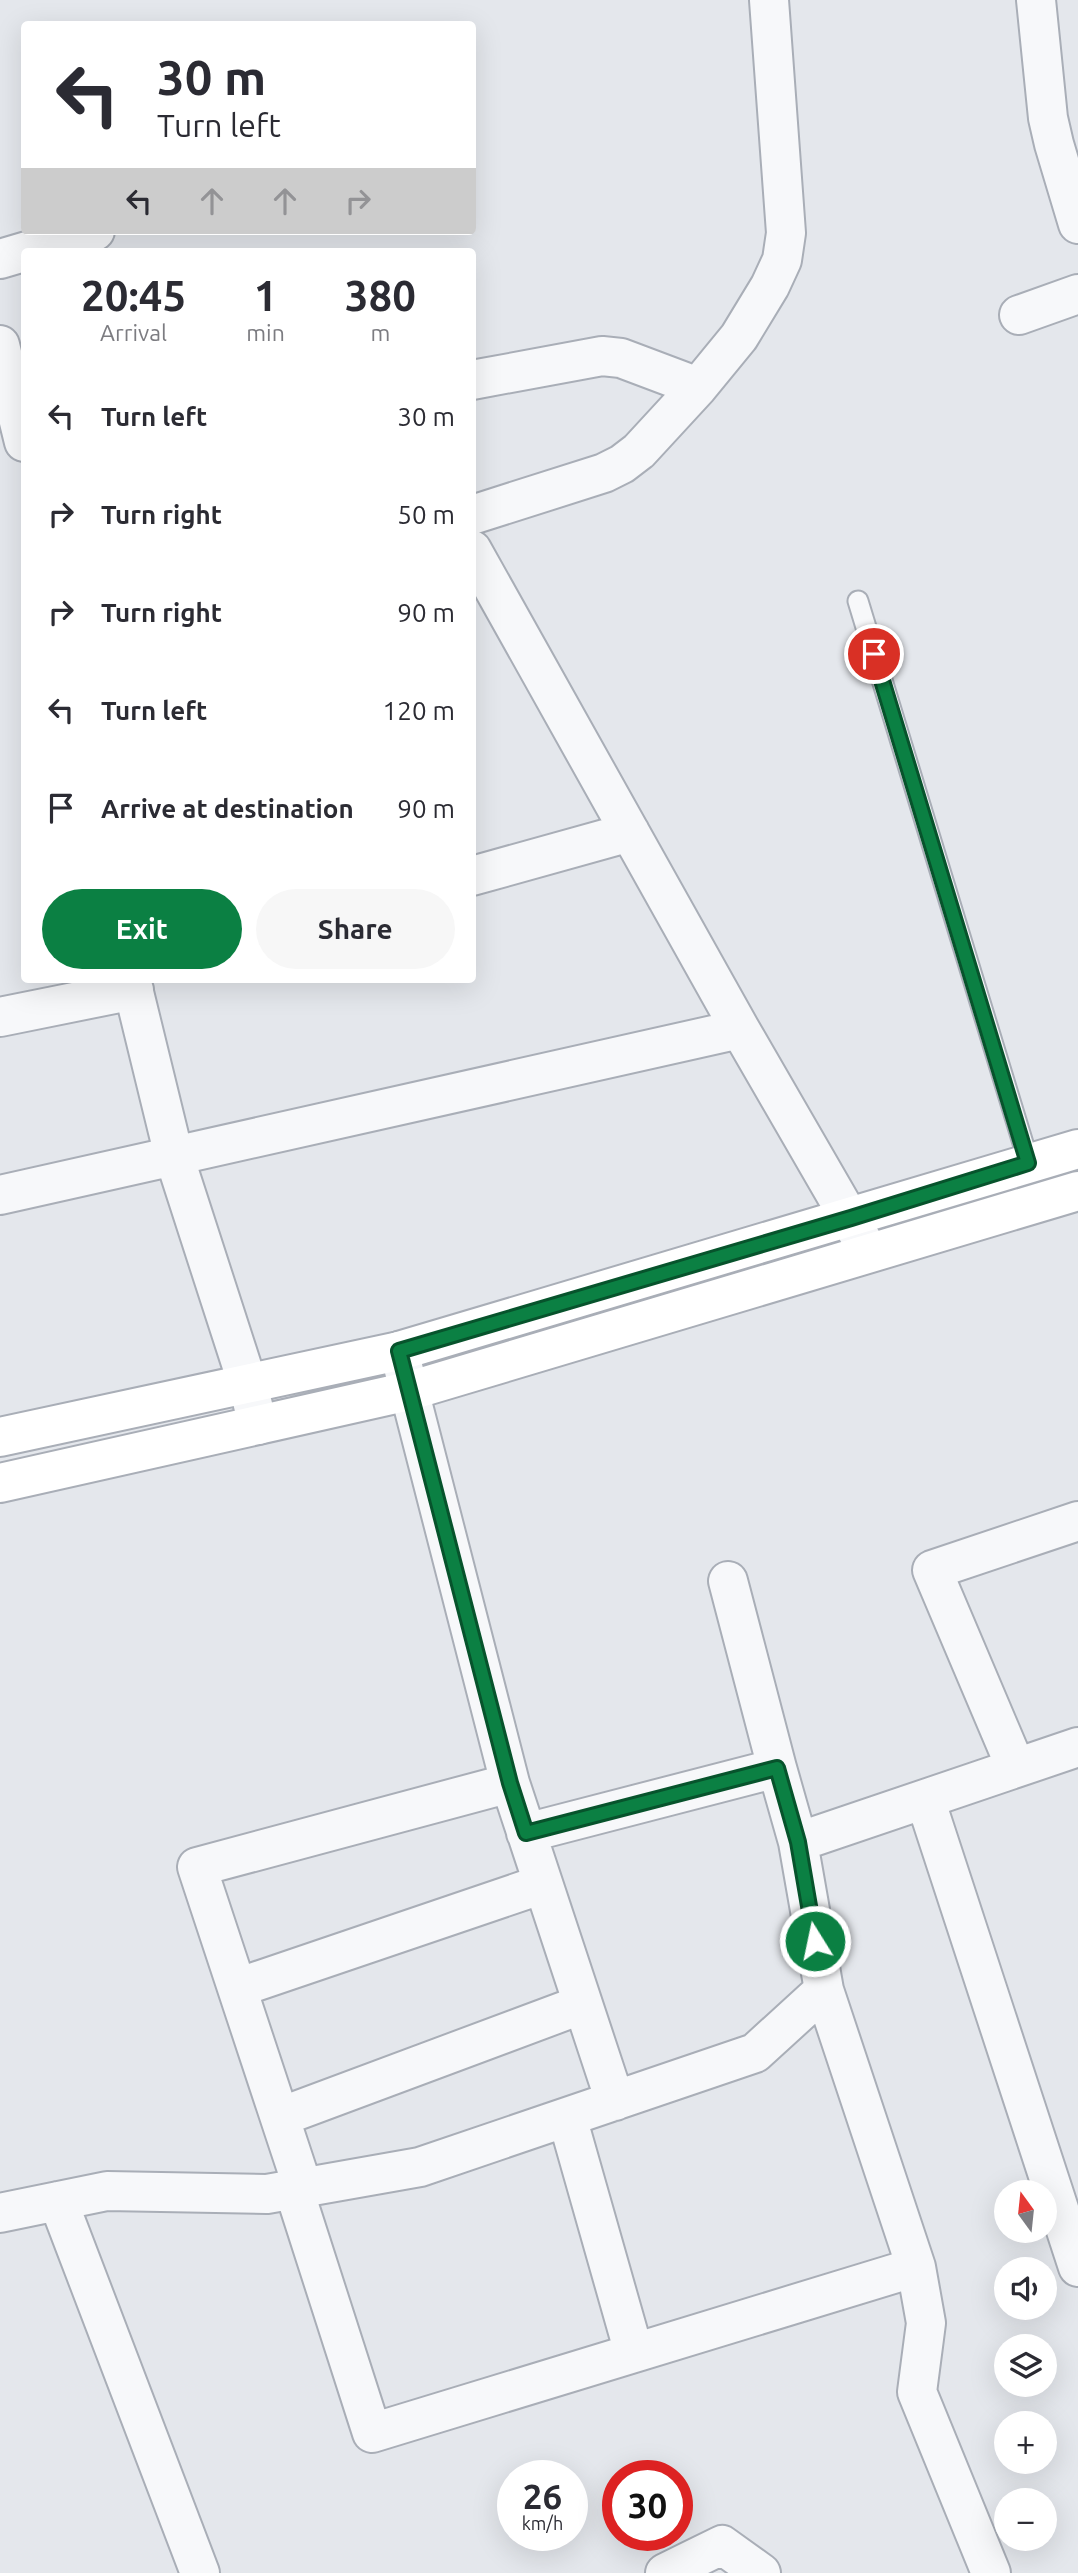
<!DOCTYPE html>
<html lang="en">
<head>
<meta charset="utf-8">
<style>
  :root { --surface:#fff; --page:#f7f7f7; --text:#2b2b33; --muted:#7c7c81; --accent:#0b8043 }
  body { margin:0; font-family:Ubuntu,sans-serif; background:var(--page); color:var(--text); height:100vh; display:flex; flex-direction:column; font-size:26px; white-space:nowrap }
  * { box-sizing:border-box; margin:0 }
  p { font-size:23px; color:var(--muted) }
  .icon { flex:none; width:38px; height:38px; fill:none; stroke:currentColor; stroke-width:2; stroke-linecap:round; stroke-linejoin:round }
  .map { position:relative; flex:1; overflow:hidden }
  .panel { position:absolute; left:21px; top:248px; width:455px; height:735px; display:flex; flex-direction:column; background:var(--surface); border-radius:7px; box-shadow:0 7px 28px #0002 }
  .panel>* { flex:none }
  .guide { position:absolute; left:21px; top:21px; width:455px; height:214px; border-radius:7px; box-shadow:0 7px 28px #0002; background:#fff; color:var(--text); overflow:hidden }
  .needle { width:46px; rotate:345deg }
  .controls { position:absolute; left:994px; top:2180px; display:grid; gap:14px }
  .controls a { display:grid; place-items:center; width:63px; height:63px; border-radius:50%; background:var(--surface); box-shadow:0 7px 28px #0002; font-size:35px }
  .speed { position:absolute; left:497px; top:2460px; display:flex; gap:14px; font-size:35px; font-weight:700; text-align:center }
  .speed>* { display:grid; place-content:center; width:91px; height:91px; border-radius:50%; background:var(--surface); box-shadow:0 7px 28px #0002; line-height:1 }
  .speed small { font-size:18px; font-weight:400 }
  .speed .limit { border:10px solid #d22; background:#fff; color:#111 }
  .pin { position:absolute; display:grid; place-items:center; width:60px; height:60px; color:#fff; margin:-30px; border:4px solid #fff; border-radius:50%; box-shadow:0 2px 7px #0007 }
  .me { position:absolute; width:77px; margin:-38px; rotate:350deg; stroke-linejoin:round; filter:drop-shadow(0 0 5px #0008) }
  .turn { display:flex; align-items:center; gap:24px; height:147px; padding:0 21px; font-size:32px }
  .turn .icon { width:91px; height:91px; stroke-width:2.5 }
  .turn b { display:block; font-size:49px; line-height:60px }
  .lanes { display:flex; align-items:center; height:66px; padding:0 21px; background:#0003; justify-content:center; gap:35px; direction:ltr }
  .lanes .off { opacity:.35 }
  .eta { display:flex; justify-content:space-evenly; align-items:center; height:119px; text-align:center }
  .eta b { font-size:42px; font-weight:600; line-height:49px }
  .cta { display:flex; gap:14px; margin-top:auto; padding:14px 21px }
  .cta a { flex:1; height:80px; border-radius:42px; background:var(--accent); color:#fff; font-size:28px; font-weight:600; line-height:80px; text-align:center }
  .cta a+a { background:var(--page); color:var(--text) }
  ul { padding:0; list-style:none }
  li { display:flex; align-items:center; gap:21px; height:98px; padding:0 21px }
  li div { flex:1 }
  li b { display:block; font-size:26px }
  li em { font-style:normal }
  .map>svg:first-child { display:block }
</style>
</head>
<body>
<div class="map">
<svg width="1078" height="2573" viewBox="0 0 1078 2573">
  <rect width="100%" height="100%" fill="#e4e7ec"/>
  <g fill="none" stroke-linecap="round" stroke-linejoin="round">
    <defs>
      <path id="lane" d="M858 601 1029 1163"/>
      <path id="street" d="M1036 0 1048 118 1054 144 1078 224
        M0 259 95 231
        M1019 315 1078 294
        M0 345 24 442
        M472 380 602 356 621 358 698 387
        M472 515 604 473 622 464 639 451 698 387 739 337 770 286 782 260 786 233 769 0
        M472 550 740 1029
        M472 876 630 832
        M131 980 174 1156 740 1029 866 1247
        M0 1017 134 990
        M0 1195 174 1156 248 1385 258 1425
        M399 1351 510 1783 615 2101
        M728 1581 777 1768
        M1016 1768 932 1570 1078 1521
        M925 1799 1078 2267
        M526 1833 777 1768 798 1842
        M237 1988 543 1884
        M280 2117 583 2004
        M567 2117 634 2353
        M303 2188 197 1867 510 1783
        M294 2190 372 2433 916 2267 824 1990
        M58 2201 200 2573
        M0 2213 107 2191 267 2194 420 2167 755 2053 824 1990 798 1842 1078 1747
        M916 2267 926 2323 917 2392 991 2573
        M665 2573 722 2545 761 2573"/>
      <path id="secondary" d="M0 1437 399 1351 1078 1149
        M0 1483 409 1391 1078 1191"/>
    </defs>
    <use href="#lane" stroke="#a9aeb7" stroke-width="23"/>
    <use href="#street" stroke="#a9aeb7" stroke-width="42"/>
    <use href="#secondary" stroke="#a9aeb7" stroke-width="42"/>
    <use href="#lane" stroke="#f7f8fa" stroke-width="19"/>
    <use href="#street" stroke="#f7f8fa" stroke-width="38"/>
    <use href="#secondary" stroke="#fff" stroke-width="38"/>
  </g>
  <g fill="none" stroke-linecap="round" stroke-linejoin="round">
    <defs>
      <path id="route" d="M815 1941 798 1842 777 1768 526 1833 510 1783 399 1351 851 1218 1028 1163 874 654"/>
    </defs>
    <use href="#route" stroke="#07532c" stroke-width="18"/>
    <use href="#route" stroke="#0b8043" stroke-width="12"/>
  </g>
</svg>
<div class="controls">
<a><svg class="needle" viewBox="-14 -14 28 28"><path d="M0-13l5 13h-10z" fill="#e53935"/><path d="M0 13l5-13h-10z" fill="#7c7c81"/></svg></a>
<a><svg class="icon" aria-label="sound" viewBox="0 0 24 24"><path d="M4 9h4l5-4v14l-5-4H4zM17 9q2 3 0 6"/></svg></a>
<a><svg class="icon" aria-label="layers" viewBox="0 0 24 24"><path d="M12 4l9 5-9 5-9-5zM3 14l9 5 9-5"/></svg></a>
<a>+</a>
<a>−</a>
</div>
<div class="speed"><div>26<small>km/h</small></div><div class="limit">30</div></div>
<div class="pin" style="left:874px;top:654px;background:#d93025"><svg class="icon" aria-label="arrive" viewBox="0 0 24 24"><path d="M6 21V4h12l-3 4 3 4H6"/></svg></div>
<svg class="me" style="left:815px;top:1941px" viewBox="-20 -20 40 40"><circle r="17" fill="#0b8043" stroke="#fff" stroke-width="3"/><path d="M0-11L8 9 0 5-8 9z" fill="#fff"/></svg>
<div class="guide">
<div class="turn"><svg class="icon" aria-label="left" viewBox="0 0 24 24"><path d="M17 20v-9H6M10 6l-5 5 5 5"/></svg><div><b>30 m</b>Turn left</div></div>
<div class="lanes"><svg class="icon" aria-label="left" viewBox="0 0 24 24"><path d="M17 20v-9H6M10 6l-5 5 5 5"/></svg><svg class="icon off" aria-label="ahead" viewBox="0 0 24 24"><path d="M12 20V5M6 11l6-6 6 6"/></svg><svg class="icon off" aria-label="ahead" viewBox="0 0 24 24"><path d="M12 20V5M6 11l6-6 6 6"/></svg><svg class="icon off" aria-label="right" viewBox="0 0 24 24"><path d="M7 20v-9h11M14 6l5 5-5 5"/></svg></div>
</div>
<section class="panel">
<div class="eta">
<div><b>20:45</b><p>Arrival</p></div>
<div><b>1</b><p>min</p></div>
<div><b>380</b><p>m</p></div>
</div>
<ul>
<li><svg class="icon" aria-label="left" viewBox="0 0 24 24"><path d="M17 20v-9H6M10 6l-5 5 5 5"/></svg><div><b>Turn left</b></div><em>30 m</em></li>
<li><svg class="icon" aria-label="right" viewBox="0 0 24 24"><path d="M7 20v-9h11M14 6l5 5-5 5"/></svg><div><b>Turn right</b></div><em>50 m</em></li>
<li><svg class="icon" aria-label="right" viewBox="0 0 24 24"><path d="M7 20v-9h11M14 6l5 5-5 5"/></svg><div><b>Turn right</b></div><em>90 m</em></li>
<li><svg class="icon" aria-label="left" viewBox="0 0 24 24"><path d="M17 20v-9H6M10 6l-5 5 5 5"/></svg><div><b>Turn left</b></div><em>120 m</em></li>
<li><svg class="icon" aria-label="arrive" viewBox="0 0 24 24"><path d="M6 21V4h12l-3 4 3 4H6"/></svg><div><b>Arrive at destination</b></div><em>90 m</em></li>
</ul>
<div class="cta"><a>Exit</a><a>Share</a></div>
</section>
</div>
</body>
</html>
